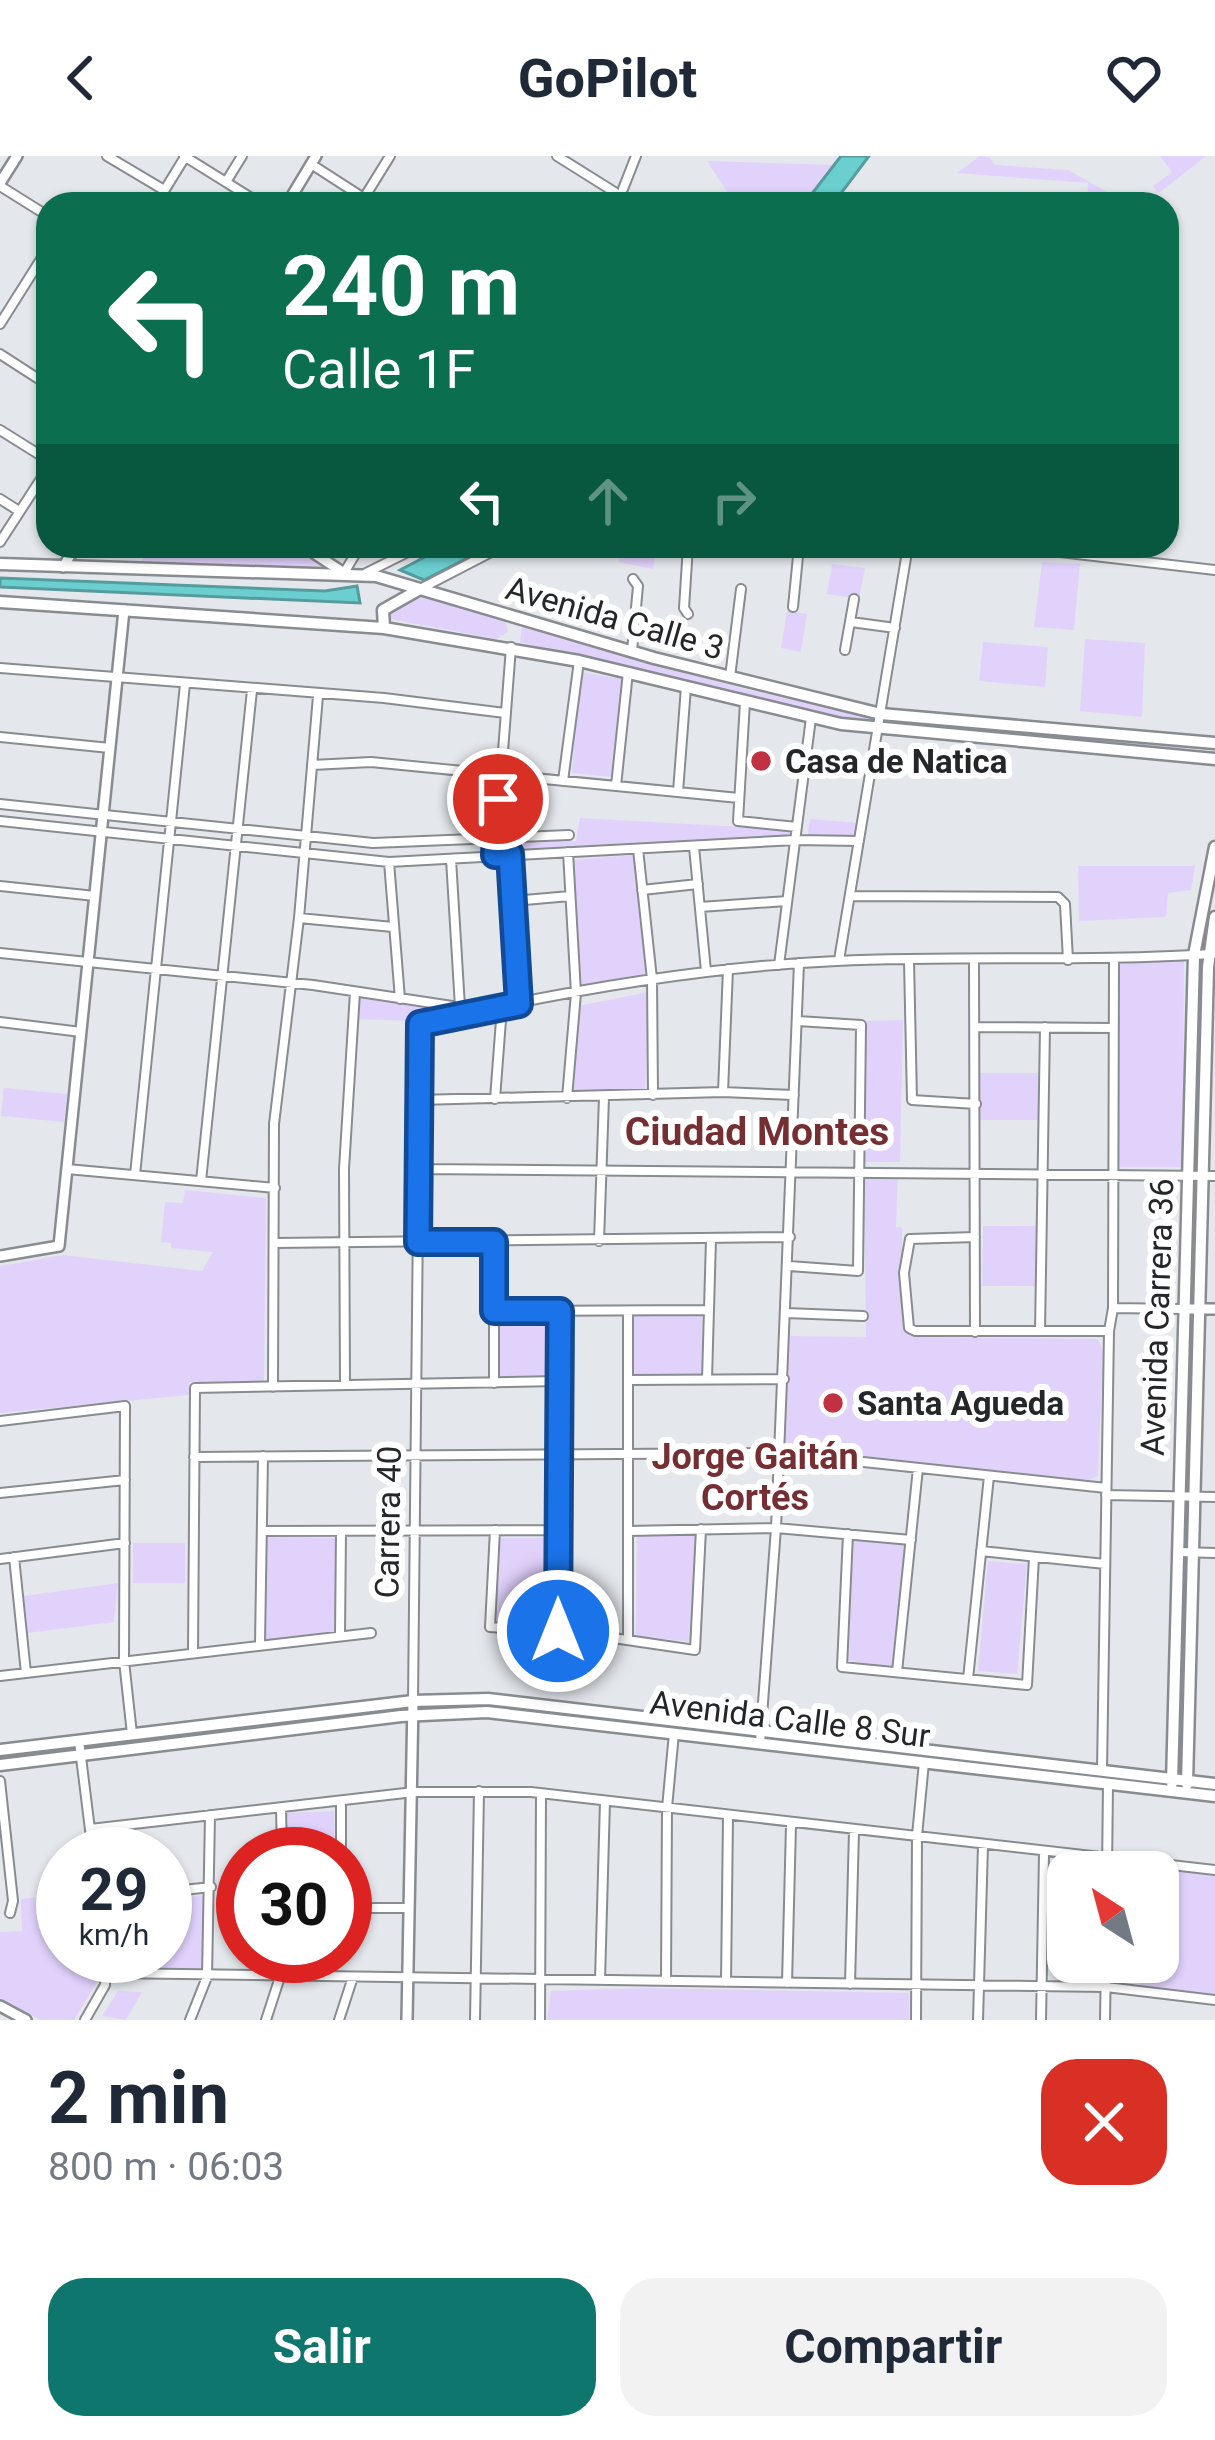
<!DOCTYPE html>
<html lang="es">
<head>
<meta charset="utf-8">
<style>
  :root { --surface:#fff; --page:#f2f2f3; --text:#1f2937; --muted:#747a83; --accent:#0f766e }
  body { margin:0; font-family:Roboto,sans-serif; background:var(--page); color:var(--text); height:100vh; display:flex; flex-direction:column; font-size:45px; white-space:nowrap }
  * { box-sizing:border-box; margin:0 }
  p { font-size:39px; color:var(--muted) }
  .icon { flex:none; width:66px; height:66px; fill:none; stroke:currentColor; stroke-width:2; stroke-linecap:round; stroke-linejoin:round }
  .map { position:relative; height:1864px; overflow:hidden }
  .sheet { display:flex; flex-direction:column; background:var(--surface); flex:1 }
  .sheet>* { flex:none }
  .guide { position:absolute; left:36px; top:36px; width:1143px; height:366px; border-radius:36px; box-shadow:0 3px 9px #0004; background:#0b6e4f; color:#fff; overflow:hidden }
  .needle { width:78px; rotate:324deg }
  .buttons { position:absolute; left:1047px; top:1695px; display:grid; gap:24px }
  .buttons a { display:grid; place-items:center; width:132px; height:132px; border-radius:24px; background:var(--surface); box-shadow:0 3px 9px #0004; font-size:60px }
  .speed { position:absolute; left:36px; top:1671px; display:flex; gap:24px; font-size:60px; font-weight:700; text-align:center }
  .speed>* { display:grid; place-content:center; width:156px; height:156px; border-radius:50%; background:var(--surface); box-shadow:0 3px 9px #0004; line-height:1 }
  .speed small { font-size:30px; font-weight:400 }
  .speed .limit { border:18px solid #d22; background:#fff; color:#111 }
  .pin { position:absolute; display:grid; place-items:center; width:102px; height:102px; color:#fff; margin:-51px; border:6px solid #fff; border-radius:50%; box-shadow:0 3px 12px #0007 }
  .me { position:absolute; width:132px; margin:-66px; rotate:0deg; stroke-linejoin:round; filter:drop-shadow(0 0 9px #0008) }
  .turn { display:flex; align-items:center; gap:42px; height:252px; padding:0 48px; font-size:54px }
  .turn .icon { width:156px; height:156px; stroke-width:2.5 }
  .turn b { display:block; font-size:84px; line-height:102px }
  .lanes { display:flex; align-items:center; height:114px; padding:0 48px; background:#0003; justify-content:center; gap:60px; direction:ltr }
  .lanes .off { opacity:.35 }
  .round { display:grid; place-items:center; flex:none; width:126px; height:126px; border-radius:36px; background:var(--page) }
  .head { display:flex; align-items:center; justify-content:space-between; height:204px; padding:0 48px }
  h1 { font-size:72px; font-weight:700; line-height:90px }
  .cta { display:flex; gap:24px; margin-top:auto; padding:24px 48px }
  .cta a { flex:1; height:138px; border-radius:36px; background:var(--accent); color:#fff; font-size:48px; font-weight:700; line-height:138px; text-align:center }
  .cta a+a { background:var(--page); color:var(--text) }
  header { display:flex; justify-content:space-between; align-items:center; height:156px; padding:0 48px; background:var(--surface); font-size:54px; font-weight:700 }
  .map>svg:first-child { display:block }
</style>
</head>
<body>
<header><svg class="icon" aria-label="back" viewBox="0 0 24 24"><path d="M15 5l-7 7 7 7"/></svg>GoPilot<svg class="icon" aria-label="heart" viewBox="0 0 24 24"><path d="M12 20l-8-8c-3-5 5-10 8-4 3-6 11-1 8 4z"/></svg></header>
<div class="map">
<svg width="1215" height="1864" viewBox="0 0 1215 1864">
  <rect width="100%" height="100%" fill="#e4e8ed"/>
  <path fill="#e1d2fc" d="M980 0 989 1 995 9 1068 14 1129 48H1087L1088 27 957 17Z
    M1160 0H1206L1159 37 1153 30 1172 16Z
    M707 5 834 9 804 48H735Z
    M151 390H293L325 410 140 407Z
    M621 390H680L679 399H655L653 413 619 406Z
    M1042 406 1080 408 1074 474 1034 471Z
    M832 408 865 412 859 443 827 438Z
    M425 439 505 464 508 476 496 483 390 463 391 455Z
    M787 455 807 458 801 496 781 492Z
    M522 471 736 531 867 561 866 568 811 558 520 486Z
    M1085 483 1145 487 1142 561 1080 555Z
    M983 486 1048 491 1045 531 979 525Z
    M580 516 622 523 614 621 572 617Z
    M901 565 1185 591V596L900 571Z
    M580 662 795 674V681L509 695V688L576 685Z
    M810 663 858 667 856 681 807 682Z
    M633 699 648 817 582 829 572 704Z
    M1195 710 1191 734 1168 737 1166 761 1079 765 1078 710Z
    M1184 802 1183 1011H1118L1119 808Z
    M649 836 645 935 574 939 578 850Z
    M359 840 438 853 441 857 415 859 412 865 356 863Z
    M903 864 900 1006H863L864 865Z
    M980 917H1041V964H980Z
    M4 932 67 938 64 966 1 960Z
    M898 1017 896 1071H902V1168L912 1181 1098 1183 1103 1195 1098 1320 1089 1324 785 1293 790 1180 866 1181 864 1024 870 1018Z
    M185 1034 266 1042 264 1225 190 1226 189 1239 0 1257V1110L63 1099 202 1115 213 1096 171 1092V1087L161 1086 165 1046 183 1047Z
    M983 1070H1036L1035 1130H982Z
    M634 1158 702 1159 701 1219H633Z
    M499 1161H555V1221L499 1222Z
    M637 1379 697 1380 693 1486 636 1480Z
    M265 1381 337 1382 335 1477 265 1486Z
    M496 1382H556L555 1468H495Z
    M852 1384 908 1388 893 1511 849 1505Z
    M133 1387H185V1427H133Z
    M988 1405 1027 1408 1017 1518 978 1515Z
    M1185 1405H1188L1182 1615 1178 1611Z
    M118 1427 114 1466 28 1477 24 1440Z
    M334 1655 335 1698H287L286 1657Z
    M1142 1709 1215 1719V1839L1140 1830V1806H1158V1716H1142Z
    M63 1738V1800H99L101 1819 74 1864H41L0 1842V1776L22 1775 21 1743Z
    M207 1739 204 1813 117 1810 116 1800H165V1743Z
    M642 1832 909 1837V1864H547L551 1835Z
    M118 1835 142 1836 126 1864 102 1860Z"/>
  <path fill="#6bcfd0" stroke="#569c9e" stroke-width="3" d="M841 0H869L833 48H804Z
    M446 390H491L424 424 400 414Z
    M0 422 325 435 357 430 360 447 0 431Z"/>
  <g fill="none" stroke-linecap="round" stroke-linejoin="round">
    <defs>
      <path id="minor" d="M107 0 164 34
        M184 0 261 48
        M557 0 616 37
        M311 8 373 48
        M226 26 242 0
        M0 30 48 60
        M623 33 636 0
        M364 42 390 0
        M156 48 185 1
        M0 168 48 92
        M0 198 48 229
        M0 274 48 304
        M0 343 19 355
        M0 386 48 312
        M1007 390 1215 414
        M344 417 360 390
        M366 417 420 390
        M420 433 503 390
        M793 451 799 390
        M688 458 684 452 688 390
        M851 466 895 472
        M845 494 854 443
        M632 495 638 430 633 423
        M0 512 384 542 505 557
        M730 521 741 433
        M745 546 738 665 797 671
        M0 581 110 592
        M312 609 371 606 739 642
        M563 625 579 505
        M616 630 628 516
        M678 636 686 531
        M0 648 373 687 569 679
        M0 665 389 706 796 684 859 685
        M694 691 706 815
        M638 693 652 823 653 939
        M510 698 519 848
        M495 699 511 491
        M451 703 460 851
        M389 706 400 843
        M0 730 95 740
        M642 734 698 728
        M850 740 1058 741 1065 748 1068 804
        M513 745 570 740
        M700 751 787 745
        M299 762 393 771
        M0 797 313 829 472 853
        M839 804 908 390
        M909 804 912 944 976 948
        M974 804 975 1176
        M779 809 811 562
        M0 866 81 876
        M976 871 1113 872
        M723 936 728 813
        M567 942 576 837 568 696
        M495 943 502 851
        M419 944 723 936 794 939
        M67 1013 275 1032
        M419 1013 1215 1020
        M135 1019 185 528
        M201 1025 252 534
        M975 1081 910 1083 904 1117 909 1172 915 1175H1109
        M599 1085 604 941
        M494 1086V1227
        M275 1087 790 1081
        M789 1110 858 1115 861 869 798 865
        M1113 1152 1185 1153
        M495 1155 709 1154
        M786 1157 863 1160
        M1040 1175 1045 871
        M707 1223 711 1083
        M628 1224 784 1223
        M345 1229 344 1013 355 836
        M273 1231 274 968 299 762 318 540
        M0 1265 125 1250 124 1505 132 1578
        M194 1301 779 1297 1106 1332
        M0 1337 125 1324
        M1106 1339 1215 1341
        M495 1374 490 1471 586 1478 695 1494 701 1373
        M262 1375 559 1374
        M628 1375 776 1372 911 1384
        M848 1378 842 1511 1027 1529 1034 1401
        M981 1395 1105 1408
        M1178 1396 1215 1397
        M14 1401 26 1517
        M0 1403 125 1387
        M558 1475 560 1155
        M340 1478 341 1375
        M628 1484V1155
        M260 1488 263 1300
        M193 1497 195 1232 559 1225
        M897 1516 918 1312
        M0 1520 371 1477
        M968 1523 989 1320
        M413 1545 420 868C557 836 697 811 837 805 962 799 1087 806 1212 798
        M79 1585 93 1698
        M760 1587 776 1372 799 807
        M1102 1614 1109 1175 1113 1152 1114 803
        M0 1625 13 1745 10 1757
        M281 1652 282 1698
        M90 1673 414 1636H531L1215 1714
        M341 1698V1645
        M1107 1716 1108 1628
        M165 1736 211 1731
        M345 1752H409
        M108 1817 1106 1831 1215 1844
        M600 1824 605 1645
        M666 1825 667 1652 674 1577
        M726 1826 728 1661
        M787 1827 791 1669
        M850 1828 854 1675
        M85 1864 105 1829 106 1800
        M190 1864 207 1821 210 1659
        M266 1864 280 1821 281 1800
        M339 1864 353 1821
        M475 1864 479 1635
        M540 1864 541 1638
        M916 1864 917 1680 924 1606
        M978 1864 983 1689
        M1041 1864 1044 1698
        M1105 1864 1106 1806"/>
      <path id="tertiary" d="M0 27 17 0
        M287 48 316 0
        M303 390 344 417
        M63 411 76 390
        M0 1100 59 1090 124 454
        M1185 1153H1215
        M0 1850 26 1864
        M407 1864 413 1545"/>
      <path id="secondary" d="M0 408 376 420 654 502 881 558 1215 587
        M0 446 384 472 579 505 841 568 1215 603
        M384 472 383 454 420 433
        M0 1594 413 1545 488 1543 1215 1628
        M0 1609 401 1560 487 1556 1215 1640
        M1172 1627 1194 799 1215 691
        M1187 1628 1208 811 1215 761"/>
    </defs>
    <use href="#minor" stroke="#888b8f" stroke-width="12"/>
    <use href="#tertiary" stroke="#888b8f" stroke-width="14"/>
    <use href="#secondary" stroke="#888b8f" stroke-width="15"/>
    <use href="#minor" stroke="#fff" stroke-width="8"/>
    <use href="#tertiary" stroke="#fff" stroke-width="9"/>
    <use href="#secondary" stroke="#fff" stroke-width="10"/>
  </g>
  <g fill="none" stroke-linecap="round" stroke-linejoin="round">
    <defs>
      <path id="route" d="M498 643 495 699 510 698 519 848 420 868 418 1086H494V1155H560L558 1475"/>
    </defs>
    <use href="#route" stroke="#114b97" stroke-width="30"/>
    <use href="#route" stroke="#1a73e8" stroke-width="21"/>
  </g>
  <g fill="#c23141" stroke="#fff" stroke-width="4.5">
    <circle cx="761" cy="605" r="12"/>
    <circle cx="833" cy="1247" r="12"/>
  </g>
  <g text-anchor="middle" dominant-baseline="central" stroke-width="12" stroke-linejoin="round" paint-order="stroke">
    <g font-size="33" fill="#252628" stroke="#fff">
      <text transform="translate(615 462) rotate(16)">Avenida Calle 3</text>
      <text transform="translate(1157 1161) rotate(-88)">Avenida Carrera 36</text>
      <text transform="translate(388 1366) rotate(-89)">Carrera 40</text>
      <text transform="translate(790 1563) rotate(7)">Avenida Calle 8 Sur</text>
    </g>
    <g font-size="33" font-weight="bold" fill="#252628" stroke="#fff" text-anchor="start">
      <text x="785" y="605">Casa de Natica</text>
      <text x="857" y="1247">Santa Agueda</text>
    </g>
    <g font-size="36" font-weight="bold" fill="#752e32" stroke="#fff">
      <text x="755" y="1301">Jorge Gaitán<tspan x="755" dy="41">Cortés</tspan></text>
    </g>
    <g font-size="39" font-weight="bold" fill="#752e32" stroke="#fff">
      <text x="757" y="976">Ciudad Montes</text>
    </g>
  </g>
</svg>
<div class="buttons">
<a><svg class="needle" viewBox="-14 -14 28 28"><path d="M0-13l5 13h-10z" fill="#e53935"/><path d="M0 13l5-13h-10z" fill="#747a83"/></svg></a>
</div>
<div class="speed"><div>29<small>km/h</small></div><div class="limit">30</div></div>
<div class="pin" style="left:498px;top:643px;background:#d93025"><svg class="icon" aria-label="arrive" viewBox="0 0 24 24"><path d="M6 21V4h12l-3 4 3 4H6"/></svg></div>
<svg class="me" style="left:558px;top:1475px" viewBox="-20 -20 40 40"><circle r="17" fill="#1a73e8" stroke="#fff" stroke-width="3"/><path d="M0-11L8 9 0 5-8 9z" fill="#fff"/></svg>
<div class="guide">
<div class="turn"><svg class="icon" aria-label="left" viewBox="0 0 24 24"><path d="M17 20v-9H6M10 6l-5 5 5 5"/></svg><div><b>240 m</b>Calle 1F</div></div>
<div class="lanes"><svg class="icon" aria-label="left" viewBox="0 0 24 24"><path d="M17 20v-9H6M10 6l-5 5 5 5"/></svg><svg class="icon off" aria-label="ahead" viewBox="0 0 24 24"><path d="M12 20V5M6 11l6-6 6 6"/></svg><svg class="icon off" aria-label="right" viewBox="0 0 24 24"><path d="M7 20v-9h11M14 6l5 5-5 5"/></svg></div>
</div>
</div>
<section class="sheet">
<div class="head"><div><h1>2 min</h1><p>800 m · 06:03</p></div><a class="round" style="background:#d93025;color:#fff"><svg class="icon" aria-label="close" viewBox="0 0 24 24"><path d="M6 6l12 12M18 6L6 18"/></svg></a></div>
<div class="cta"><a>Salir</a><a>Compartir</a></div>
</section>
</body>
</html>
